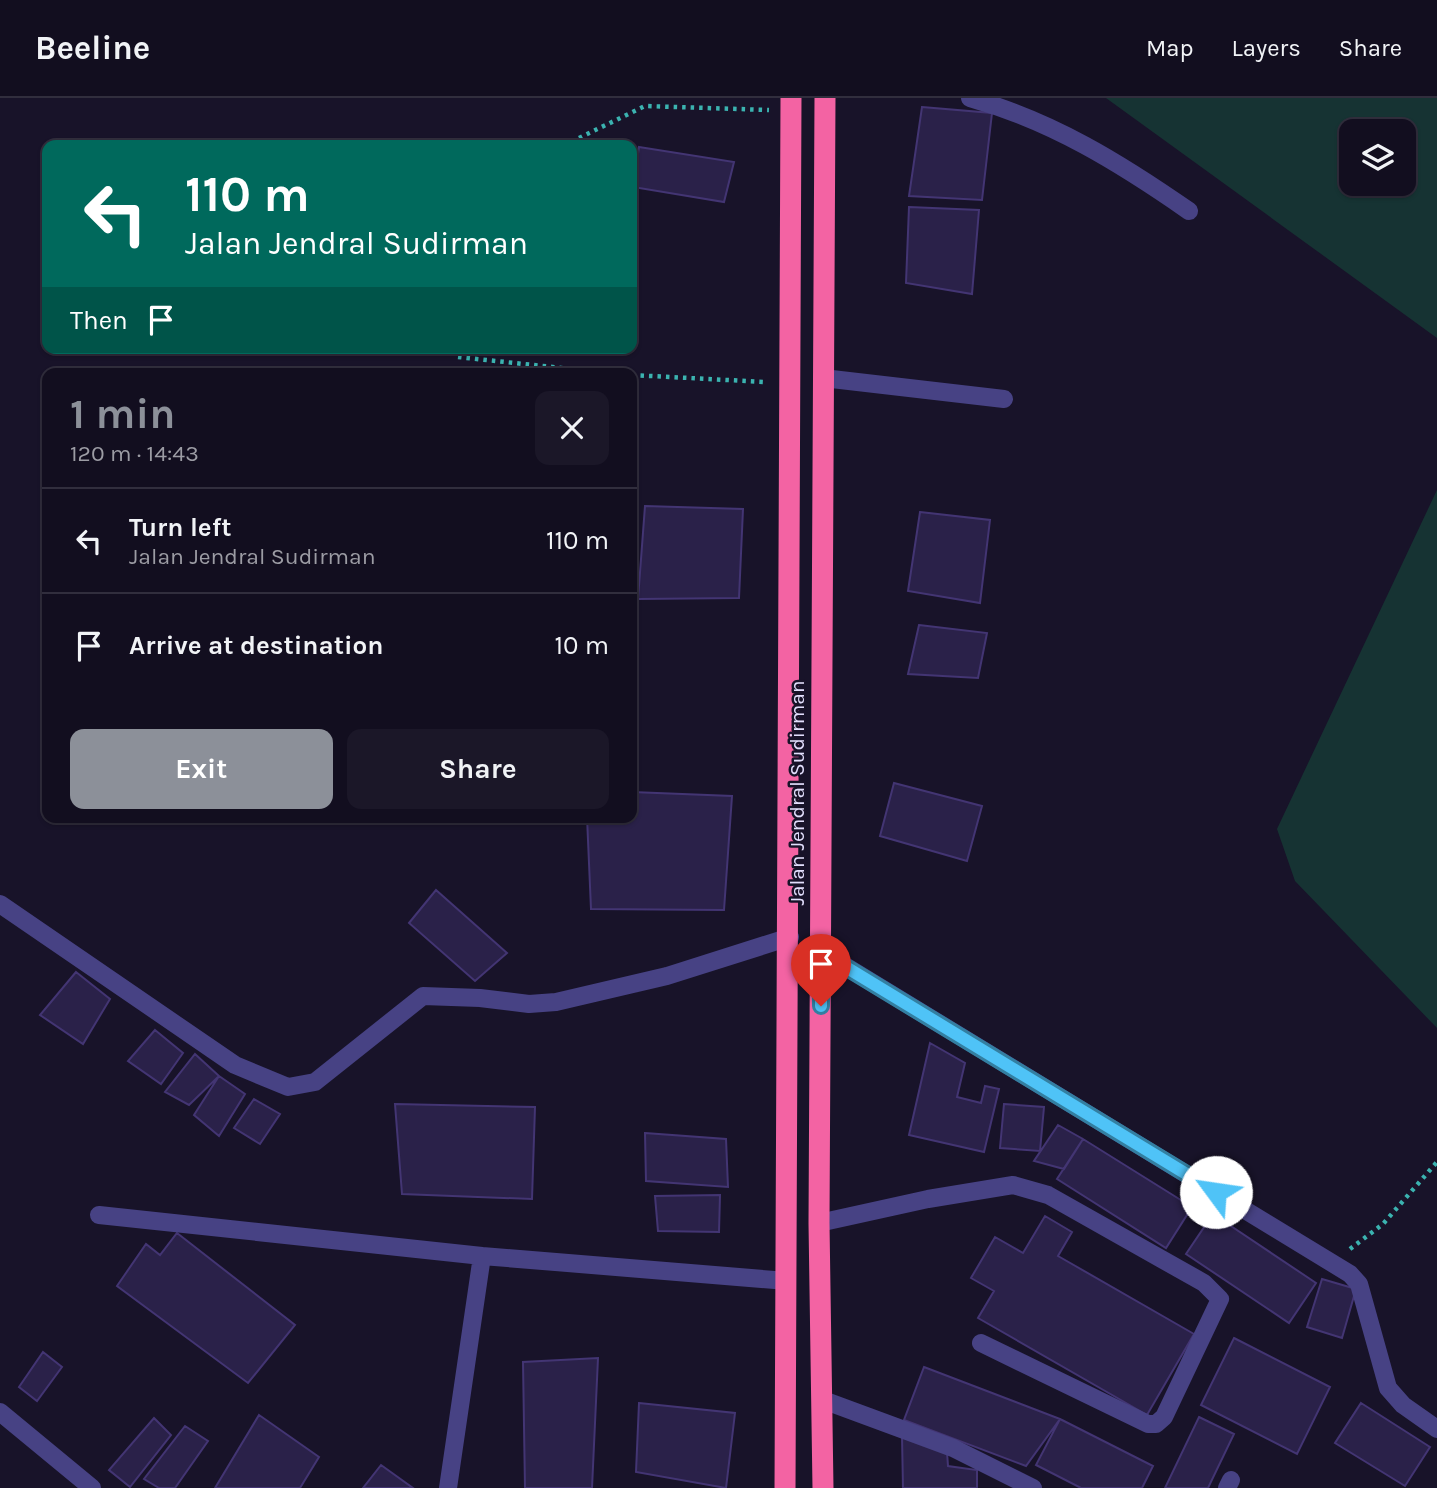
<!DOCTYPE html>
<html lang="en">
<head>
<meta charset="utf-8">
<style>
  :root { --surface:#120e1f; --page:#1b1728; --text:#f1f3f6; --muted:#9c9ca4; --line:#312e3d; --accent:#8c9099 }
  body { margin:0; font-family:Karla,sans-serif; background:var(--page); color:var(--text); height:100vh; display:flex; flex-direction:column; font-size:26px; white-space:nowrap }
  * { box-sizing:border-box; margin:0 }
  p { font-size:23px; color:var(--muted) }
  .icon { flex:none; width:38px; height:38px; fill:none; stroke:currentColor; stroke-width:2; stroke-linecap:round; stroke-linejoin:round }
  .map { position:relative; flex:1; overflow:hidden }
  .sheet { position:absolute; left:42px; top:270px; width:595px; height:455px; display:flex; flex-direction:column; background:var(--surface); border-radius:14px; box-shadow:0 2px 5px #0004,0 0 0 2px var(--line) }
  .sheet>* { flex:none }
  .top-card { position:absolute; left:42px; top:42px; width:595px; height:214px; border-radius:14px; box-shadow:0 2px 5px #0004,0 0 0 2px var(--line); background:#00695c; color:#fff; overflow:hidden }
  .tools { position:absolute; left:1339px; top:21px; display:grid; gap:14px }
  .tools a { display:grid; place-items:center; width:77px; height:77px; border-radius:14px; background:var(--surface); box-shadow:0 2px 5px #0004,0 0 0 2px var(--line); font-size:35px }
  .pin { position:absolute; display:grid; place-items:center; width:60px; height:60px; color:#fff; margin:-72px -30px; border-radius:50% 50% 50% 0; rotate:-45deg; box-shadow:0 0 7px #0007 }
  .pin .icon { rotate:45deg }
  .me { position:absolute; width:77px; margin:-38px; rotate:301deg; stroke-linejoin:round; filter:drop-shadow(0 0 5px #0008) }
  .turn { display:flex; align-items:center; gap:24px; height:147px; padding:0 28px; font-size:32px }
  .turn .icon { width:91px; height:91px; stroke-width:2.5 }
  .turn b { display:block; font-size:49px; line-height:60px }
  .then { display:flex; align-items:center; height:66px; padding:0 28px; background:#0003; gap:14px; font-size:26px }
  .round { display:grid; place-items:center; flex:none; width:74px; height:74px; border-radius:14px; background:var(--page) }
  .overview { display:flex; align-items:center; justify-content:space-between; height:119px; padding:0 28px }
  h1 { font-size:42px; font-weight:700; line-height:52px; color:var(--accent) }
  .action { display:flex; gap:14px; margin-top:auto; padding:14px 28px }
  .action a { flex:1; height:80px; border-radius:14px; background:var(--accent); color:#fff; font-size:28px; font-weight:700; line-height:80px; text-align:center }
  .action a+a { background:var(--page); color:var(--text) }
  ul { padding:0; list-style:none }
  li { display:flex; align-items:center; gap:21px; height:105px; padding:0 28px; border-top:2px solid var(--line) }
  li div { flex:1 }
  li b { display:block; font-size:26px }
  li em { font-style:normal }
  header { display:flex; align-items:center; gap:42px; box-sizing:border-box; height:98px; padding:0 35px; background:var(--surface); border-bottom:2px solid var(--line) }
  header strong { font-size:33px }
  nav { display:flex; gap:38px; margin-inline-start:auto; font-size:24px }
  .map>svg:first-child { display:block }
</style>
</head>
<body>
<header>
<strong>Beeline</strong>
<nav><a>Map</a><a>Layers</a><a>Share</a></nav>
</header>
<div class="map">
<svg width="1437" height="1390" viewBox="0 0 1437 1390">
  <rect width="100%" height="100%" fill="#181329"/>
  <path fill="#163333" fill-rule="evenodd" d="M1106 0H1437V240ZM1351 33H1404V86H1351Z
    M1437 392V930L1295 783 1277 731Z"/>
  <path fill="#2a2149" stroke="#433573" stroke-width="2" d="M922 9 992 15 982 102 909 98Z
    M639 49 734 64 724 104 633 89Z
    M909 109 979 112 972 196 906 185Z
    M645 408 743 411 739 500 638 501Z
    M920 414 990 422 980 505 908 493Z
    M919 527 987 535 978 580 908 576Z
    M894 685 982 708 967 763 880 738Z
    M632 694 732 698 724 812 591 811 587 719H632Z
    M436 792 507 855 475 883 409 825Z
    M76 874 110 901 83 946 40 917Z
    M155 932 183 955 161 986 128 963Z
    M930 945 965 965 957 999 981 1005 985 988 999 991 984 1054 909 1037Z
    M195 956 219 978 189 1007 165 994Z
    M219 978 245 996 219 1038 194 1017Z
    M254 1001 280 1016 260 1046 234 1030Z
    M395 1006 535 1009 532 1101 402 1096Z
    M1004 1006 1044 1009 1040 1053 1000 1050Z
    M1058 1027 1083 1041 1064 1071 1034 1063Z
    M645 1035 726 1041 728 1089 646 1083Z
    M1083 1041 1192 1109 1166 1150 1057 1081Z
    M720 1097 719 1134 658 1133 655 1098Z
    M1213 1116 1316 1185 1289 1225 1186 1156Z
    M1045 1118 1072 1134 1058 1158 1194 1236 1147 1317 978 1220 994 1193 971 1180 995 1139 1023 1155Z
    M177 1135 295 1227 248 1285 117 1188 146 1146 160 1157Z
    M1322 1181 1356 1191 1342 1240 1307 1229Z
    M1234 1240 1330 1289 1297 1356 1201 1307Z
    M43 1254 62 1269 37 1303 19 1289Z
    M598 1260 592 1390H525L523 1264Z
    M924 1269 1060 1321 1026 1368 904 1322Z
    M639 1305 735 1315 726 1390 636 1374Z
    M1361 1305 1430 1349 1405 1388 1335 1345Z
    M259 1317 319 1359 300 1390H215Z
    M1199 1319 1234 1336 1208 1390H1165Z
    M154 1320 171 1337 130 1389 109 1372Z
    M1060 1321 1153 1368 1142 1390H1081L1036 1367Z
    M185 1328 208 1343 175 1390H159L144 1381Z
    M902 1338 947 1354 948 1368 977 1372V1390H903Z
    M381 1367 413 1390H363Z"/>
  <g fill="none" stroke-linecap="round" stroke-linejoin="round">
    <path stroke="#3bb3b0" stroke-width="4.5" stroke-dasharray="3.5 5" stroke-linecap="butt" d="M579 40 645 8 769 12
      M458 259 609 275
      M632 277 765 284
      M1350 1151 1383 1126 1437 1064"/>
    <path stroke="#474284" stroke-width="18" d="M970 0C1052 23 1120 65 1189 113
      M823 280 1004 301
      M0 806 235 967 288 989 315 984 423 898 480 900 529 906 556 904 667 878 790 839
      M822 854 1350 1176 1359 1186 1388 1290 1403 1307 1437 1331
      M99 1117 482 1158
      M819 1125 928 1101 1013 1087 1048 1097 1204 1185 1220 1201 1164 1319 1156 1326H1148L981 1245
      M823 1302 953 1350 1033 1390
      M0 1314 92 1390
      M448 1390 482 1158 787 1183
      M1227 1390 1231 1382"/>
    <path stroke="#f363a3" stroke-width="21" d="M785 1390 791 0
      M823 1390 819 1125 825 0"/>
  </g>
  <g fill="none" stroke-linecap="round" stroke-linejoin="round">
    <defs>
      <path id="route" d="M821 908V854L1216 1094"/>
    </defs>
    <use href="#route" stroke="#337fa1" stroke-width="18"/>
    <use href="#route" stroke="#4fc3f7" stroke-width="12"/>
  </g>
  <g text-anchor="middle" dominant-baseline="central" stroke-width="5" stroke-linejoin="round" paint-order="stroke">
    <g font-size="21" fill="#e2defc" stroke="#181329">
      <text transform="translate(797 695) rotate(-90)">Jalan Jendral Sudirman</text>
    </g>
  </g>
</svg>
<div class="tools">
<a><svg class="icon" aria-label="layers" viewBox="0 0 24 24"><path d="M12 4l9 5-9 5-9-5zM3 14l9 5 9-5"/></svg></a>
</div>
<div class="pin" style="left:821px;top:908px;background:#d93025"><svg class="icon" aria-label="arrive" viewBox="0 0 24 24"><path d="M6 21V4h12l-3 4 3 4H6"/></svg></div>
<svg class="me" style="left:1216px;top:1094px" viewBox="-20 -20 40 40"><circle r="19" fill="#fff"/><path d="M0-13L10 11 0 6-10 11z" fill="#4fc3f7"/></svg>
<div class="top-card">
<div class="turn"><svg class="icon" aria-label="left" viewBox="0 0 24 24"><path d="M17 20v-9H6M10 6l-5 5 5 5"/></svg><div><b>110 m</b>Jalan Jendral Sudirman</div></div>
<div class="then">Then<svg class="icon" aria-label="arrive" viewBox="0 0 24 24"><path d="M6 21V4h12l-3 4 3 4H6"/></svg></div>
</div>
<section class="sheet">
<div class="overview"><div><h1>1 min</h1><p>120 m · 14:43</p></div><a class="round"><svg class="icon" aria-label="close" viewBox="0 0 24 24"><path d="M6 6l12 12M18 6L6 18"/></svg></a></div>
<ul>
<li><svg class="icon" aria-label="left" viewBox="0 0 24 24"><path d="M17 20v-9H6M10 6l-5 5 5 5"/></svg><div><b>Turn left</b><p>Jalan Jendral Sudirman</p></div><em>110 m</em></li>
<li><svg class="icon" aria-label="arrive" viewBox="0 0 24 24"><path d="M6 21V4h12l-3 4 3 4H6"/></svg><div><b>Arrive at destination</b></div><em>10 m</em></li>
</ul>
<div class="action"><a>Exit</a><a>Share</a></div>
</section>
</div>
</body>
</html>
